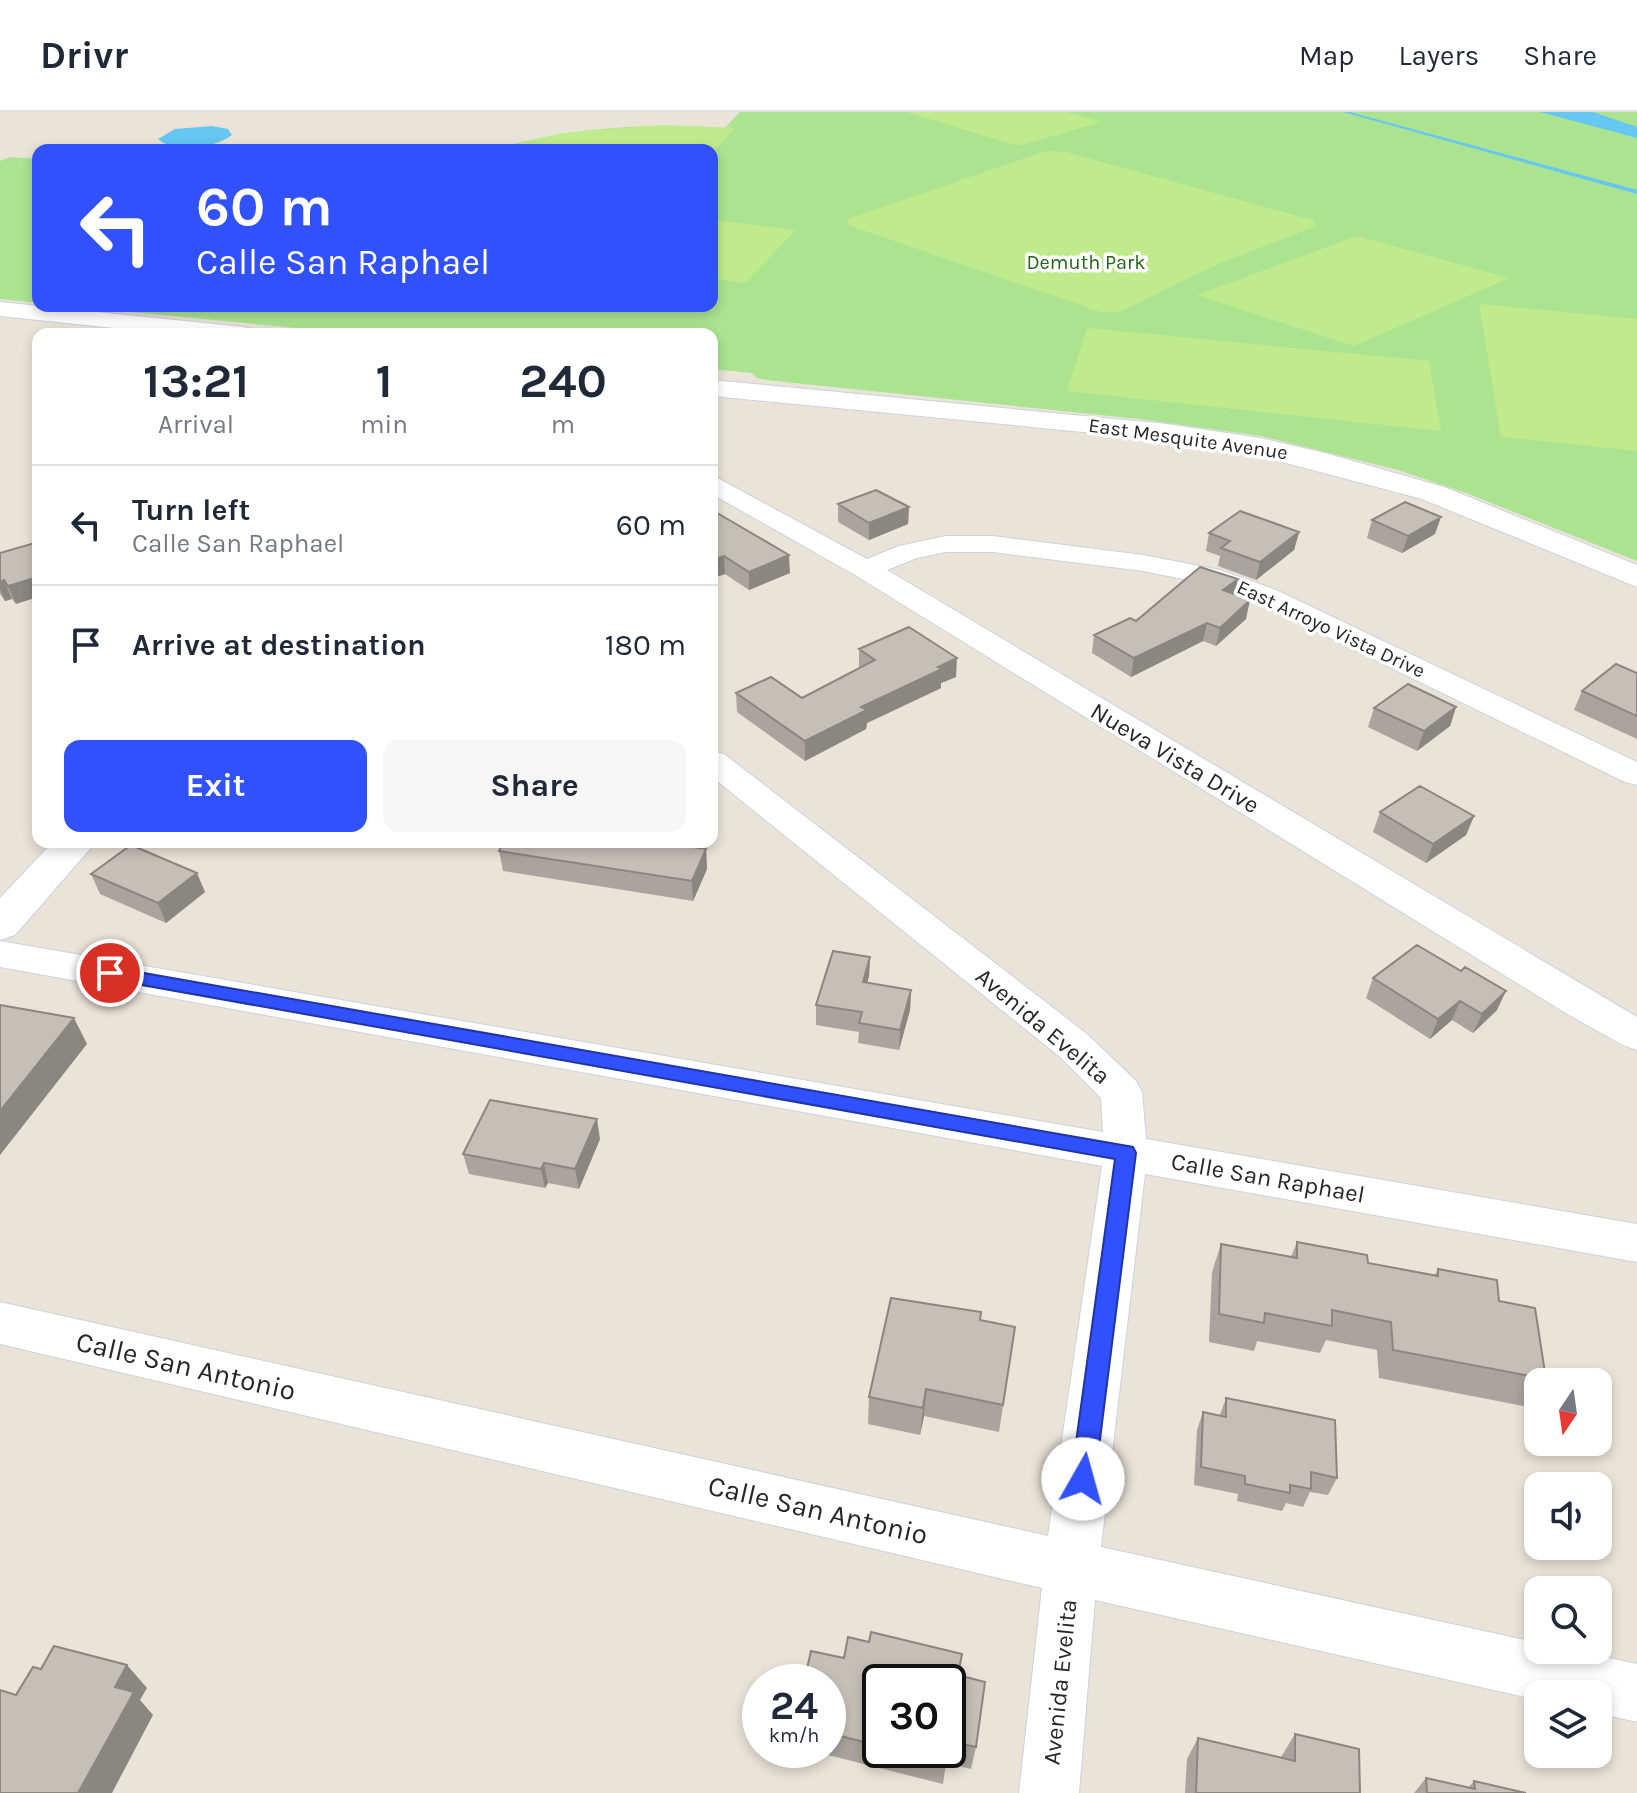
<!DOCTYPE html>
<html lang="en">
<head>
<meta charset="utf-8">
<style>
  :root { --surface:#fff; --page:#f6f6f7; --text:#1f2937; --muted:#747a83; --line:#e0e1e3; --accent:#3151fd }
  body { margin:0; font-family:Karla,sans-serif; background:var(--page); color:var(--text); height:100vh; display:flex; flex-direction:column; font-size:30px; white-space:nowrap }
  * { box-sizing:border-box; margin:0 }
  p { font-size:26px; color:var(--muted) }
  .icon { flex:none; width:44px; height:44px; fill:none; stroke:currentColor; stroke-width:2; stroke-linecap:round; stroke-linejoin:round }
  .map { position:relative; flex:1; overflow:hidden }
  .details { position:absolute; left:32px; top:216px; width:686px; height:520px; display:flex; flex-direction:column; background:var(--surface); border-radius:16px; box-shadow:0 4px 12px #0003 }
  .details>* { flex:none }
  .hud { position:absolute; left:32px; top:32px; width:686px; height:168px; border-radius:16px; box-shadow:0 4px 12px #0003; background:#3151fd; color:#fff; overflow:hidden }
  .needle { width:52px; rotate:193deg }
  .fabs { position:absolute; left:1524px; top:1256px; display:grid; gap:16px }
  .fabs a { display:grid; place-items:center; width:88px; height:88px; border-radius:16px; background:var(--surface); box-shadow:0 4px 12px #0003; font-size:40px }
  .speed { position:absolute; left:742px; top:1552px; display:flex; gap:16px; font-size:40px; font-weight:700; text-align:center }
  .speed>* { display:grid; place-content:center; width:104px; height:104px; border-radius:50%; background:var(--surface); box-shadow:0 4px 12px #0003; line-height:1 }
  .speed small { font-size:20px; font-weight:400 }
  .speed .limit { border:4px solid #111; border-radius:12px; background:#fff; color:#111 }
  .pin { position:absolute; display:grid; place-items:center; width:68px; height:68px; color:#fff; margin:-34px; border:4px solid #fff; border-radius:50%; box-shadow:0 2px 8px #0007 }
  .me { position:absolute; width:88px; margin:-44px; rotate:7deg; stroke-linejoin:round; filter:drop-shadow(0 0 6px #0008) }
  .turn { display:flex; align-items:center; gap:28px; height:168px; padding:0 32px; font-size:36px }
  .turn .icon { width:104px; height:104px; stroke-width:2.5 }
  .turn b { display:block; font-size:56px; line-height:68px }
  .eta { display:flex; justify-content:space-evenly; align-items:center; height:136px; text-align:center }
  .eta b { font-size:48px; font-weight:700; line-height:56px }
  .cta { display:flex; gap:16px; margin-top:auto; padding:16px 32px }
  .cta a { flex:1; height:92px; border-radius:16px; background:var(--accent); color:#fff; font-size:32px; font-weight:700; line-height:92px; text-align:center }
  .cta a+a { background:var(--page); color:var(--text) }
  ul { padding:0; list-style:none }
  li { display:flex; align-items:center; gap:24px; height:120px; padding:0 32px; border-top:2px solid var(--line) }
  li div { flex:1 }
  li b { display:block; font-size:30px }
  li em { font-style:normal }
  header { display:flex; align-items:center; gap:48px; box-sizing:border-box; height:112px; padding:0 40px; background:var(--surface); border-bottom:2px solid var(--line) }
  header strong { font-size:38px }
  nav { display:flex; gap:44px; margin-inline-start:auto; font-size:28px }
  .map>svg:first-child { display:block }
</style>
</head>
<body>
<header>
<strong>Drivr</strong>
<nav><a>Map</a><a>Layers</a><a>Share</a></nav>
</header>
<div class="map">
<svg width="1637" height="1681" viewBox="0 0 1637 1681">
  <rect width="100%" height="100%" fill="#eae3d7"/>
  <path fill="#abe391" d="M740 0H1637V449L1466 381 1398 358 1261 324 1139 307 766 268 757 266 752 261 712 257V222H359L68 194H712V38H492C568 16 647 10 725 16Z
    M10 45 38 47V191L0 187V49Z"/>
  <path fill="#c0eb8d" d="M907 0H1067L1101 10 1018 34Z
    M661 13 735 16 712 41V38H492L563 21Z
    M1046 39 1066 40 1312 108 1316 114 1218 152 1119 200H1101L848 113V107Z
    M712 108 795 118 746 171 712 167Z
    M1357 124 1509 166 1354 234 1197 183Z
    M1479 192 1637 207V339L1501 325Z
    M1087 216 1429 249 1441 319 1067 279Z"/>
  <path fill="#66c7f0" d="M1540 0H1593L1637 15V26Z
    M212 14 228 17 232 23C215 36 175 42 158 27L175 17Z"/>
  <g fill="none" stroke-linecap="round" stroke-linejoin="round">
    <path fill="#66c7f0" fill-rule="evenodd" d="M1343 0H1350L1637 78V82Z"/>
    <defs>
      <path id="minor" d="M712 363 867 447 899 434 946 424H993L1143 443 1220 458 1276 478 1637 650V673L1625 670 1256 490 1203 471 1143 459 993 440H946L917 446 887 458 1637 905V938L1623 933 1569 903 855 463 712 382Z
        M712 639 724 642 1087 922 1136 969 1142 980 1146 1027 1637 1112V1150L1145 1062 1101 1435 1538 1531V1538H1572L1637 1552V1610L1598 1601V1582H1538V1588L1095 1488 1079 1681H1019L1042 1476 0 1232V1190L1048 1424 1102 1054 0 855V829L1103 1020 1101 986 1059 944 712 665Z"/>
      <path id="tertiary" d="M0 190 243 215 252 217 255 222H171L0 204Z
        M712 268 1167 312 1260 326 1325 341 1444 375 1637 453V475L1422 387 1260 344 1167 328 712 284Z
        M53 730H96L15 823 0 828V786Z"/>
    </defs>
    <use href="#minor" stroke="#cdd0e1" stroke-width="2"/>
    <use href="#tertiary" stroke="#cdd0e1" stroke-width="2"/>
    <use href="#minor" fill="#fff" fill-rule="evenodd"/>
    <use href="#tertiary" fill="#fff" fill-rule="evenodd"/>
  </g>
  <path fill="#a9a49d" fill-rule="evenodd" d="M838 392 909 395 908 412 869 428 838 410Z
    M712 398 790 461 749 478 725 462 716 465 712 462Z
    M1372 408 1435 422 1402 441 1367 426Z
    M1299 420 1294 438 1256 468 1218 454 1220 444 1206 439 1209 421Z
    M0 441 16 492 12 487 5 489 0 482Z
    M1238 467 1234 482 1246 507 1216 534 1203 529 1131 565 1092 541 1094 523 1136 509Z
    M859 537 956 565 941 571V576L867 611 866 617 805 649 737 600 736 581 802 586 859 556Z
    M1637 561V627L1574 598 1582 579Z
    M1456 595 1450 614 1417 639 1368 615 1374 596Z
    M1380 700 1474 704 1466 723 1426 751 1373 720Z
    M706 737 707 757 693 789 503 759 499 739Z
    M91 762 205 780 166 811 100 782Z
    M870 845 869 864 867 871 911 878 910 898 899 938 858 931 859 920 816 913V893Z
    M1373 866 1497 898 1473 921 1452 908 1430 927 1366 886Z
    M600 1027 579 1077 548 1071 545 1076 469 1062 463 1042Z
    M1297 1130 1368 1151 1435 1163 1438 1157 1499 1189 1546 1267 1544 1270H1538V1279L1528 1295 1379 1266 1377 1238 1326 1228 1320 1241 1257 1229 1254 1239 1209 1230 1212 1160 1221 1132 1291 1145Z
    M980 1208 1015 1215 999 1320 924 1304 920 1323 868 1312 869 1285Z
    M1226 1286 1337 1366 1328 1383 1310 1380 1303 1395 1286 1391 1282 1399 1237 1389 1238 1382 1194 1373 1197 1318 1203 1300 1220 1303Z
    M844 1546 958 1563 976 1635 971 1657 946 1651 943 1672 808 1638H828V1570ZM880 1570 948 1638H880Z
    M1295 1622 1360 1681H1185L1187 1647 1198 1626 1281 1645Z
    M1426 1666 1468 1676 1474 1669 1526 1681H1414Z"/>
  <path fill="#8a8680" d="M909 395 908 412 869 428V411Z
    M1441 405 1435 422 1402 441 1408 424Z
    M1299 420 1294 438 1256 468 1260 450Z
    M789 443 790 461 749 478V460Z
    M724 444 725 462 716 465 715 447Z
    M38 465V485L16 492 8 474Z
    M1238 467 1234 485 1223 478Z
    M4 468 12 487 5 489 0 477V470Z
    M1250 488 1246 507 1216 534 1220 516Z
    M1207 511 1203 529 1131 565 1134 546Z
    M957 546 956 565 941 571V576L867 611 866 617 805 649V629L861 595Z
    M1456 595 1450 614 1417 639 1424 619Z
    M1474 704 1466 723 1426 751 1433 732Z
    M706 737 707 757 693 789 692 769Z
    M197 761 205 780 166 811 158 791Z
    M870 845 869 864 862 890 863 870Z
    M911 878 910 898 899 938 900 918Z
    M1506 879 1497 898 1473 921 1482 902Z
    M1460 889 1452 908 1430 927 1438 907Z
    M74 906 87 932 0 1043V999Z
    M597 1007 600 1027 579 1077 575 1057Z
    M544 1051 548 1071 545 1076 541 1057Z
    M926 1277 924 1304 920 1323 923 1296Z
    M127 1553 147 1576 140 1588 153 1603 112 1681H78L115 1575Z"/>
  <path fill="#c5bfb7" stroke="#8a8680" stroke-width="2" d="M876 378 909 395 869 411 838 392Z
    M1405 390 1441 405 1408 424 1372 408Z
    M712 398 789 443 749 460 724 444 715 447 712 445Z
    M1240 399 1299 420 1260 450 1221 436 1230 429 1209 421Z
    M38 430V465L8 474 4 468 0 470V441Z
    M1200 455 1238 467 1223 478 1250 488 1220 516 1207 511 1134 546 1094 523 1130 506 1136 509Z
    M909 515 957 546 938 555 942 557 861 595 867 598 805 629 736 581 771 565 802 586 875 548 859 537Z
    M1616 552 1637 561V604L1582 579Z
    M1408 572 1456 595 1424 619 1374 596Z
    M1420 674 1474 704 1433 732 1380 700Z
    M504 730H662L706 737 692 769 499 739Z
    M131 733 197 761 158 791 91 762Z
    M1417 833 1461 859 1465 855 1506 879 1482 902 1460 889 1438 907 1373 866Z
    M833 839 870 845 863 870 911 878 900 918 859 911 862 900 816 893Z
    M0 893 74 906 0 999Z
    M490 988 597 1007 575 1057 544 1051 541 1057 463 1042Z
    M1297 1130 1367 1143 1368 1151 1438 1164V1157L1497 1168 1499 1189 1535 1196 1546 1267 1393 1238 1391 1210 1332 1198V1214L1265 1201 1264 1211 1219 1202 1221 1132 1297 1146Z
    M891 1186 981 1200 980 1208 1015 1215 1003 1293 926 1277 923 1296 869 1285Z
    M1226 1286 1335 1308 1337 1366 1311 1360V1377L1290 1373V1381L1245 1372V1364L1201 1355 1203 1300 1226 1305Z
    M871 1520 962 1542 958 1563 985 1570 976 1635 949 1629 948 1638V1570H880V1634L828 1621V1570H804L811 1539 844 1546 848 1525 869 1530Z
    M54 1534 127 1553 115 1575 134 1580 78 1681H0V1578L16 1583 33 1555 41 1557Z
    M1295 1622 1359 1637 1360 1681H1196L1198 1626 1295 1649Z
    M897 1638H948L947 1650Z
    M1426 1666 1475 1677 1474 1669 1526 1681H1427Z"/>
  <path fill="#3151fd" stroke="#2035a4" stroke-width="2" d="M110 855 1133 1035 1136 1041 1095 1367 1092 1375 1083 1379 1074 1375 1071 1367 1115 1047 103 866 101 861 103 857Z"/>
  <g text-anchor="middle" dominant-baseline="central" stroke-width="7" stroke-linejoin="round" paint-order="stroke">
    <g font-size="20" fill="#256317" stroke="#fff">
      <text x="1086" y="150">Demuth Park</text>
    </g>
    <g font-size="20" fill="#272727" stroke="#fff">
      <text transform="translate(1188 327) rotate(8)">East Mesquite Avenue</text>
      <text transform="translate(1331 517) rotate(25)">East Arroyo Vista Drive</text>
    </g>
    <g font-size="24" fill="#272727" stroke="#fff">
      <text transform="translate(1175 646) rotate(31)">Nueva Vista Drive</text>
      <text transform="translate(1043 914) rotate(40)">Avenida Evelita</text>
      <text transform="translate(1268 1066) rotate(10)">Calle San Raphael</text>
      <text transform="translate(1060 1570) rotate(-84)">Avenida Evelita</text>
    </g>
    <g font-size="28" fill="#272727" stroke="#fff">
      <text transform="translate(186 1254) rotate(13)">Calle San Antonio</text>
      <text transform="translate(818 1398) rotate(13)">Calle San Antonio</text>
    </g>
  </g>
</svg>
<div class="fabs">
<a><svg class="needle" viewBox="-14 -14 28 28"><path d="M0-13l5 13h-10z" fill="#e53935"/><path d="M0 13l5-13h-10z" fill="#747a83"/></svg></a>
<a><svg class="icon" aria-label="sound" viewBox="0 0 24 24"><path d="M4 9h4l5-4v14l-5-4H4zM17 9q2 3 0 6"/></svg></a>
<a><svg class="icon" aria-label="search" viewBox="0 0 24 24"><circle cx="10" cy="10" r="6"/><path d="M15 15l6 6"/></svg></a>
<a><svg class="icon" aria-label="layers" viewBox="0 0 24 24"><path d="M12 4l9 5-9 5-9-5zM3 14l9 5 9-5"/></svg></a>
</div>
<div class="speed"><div>24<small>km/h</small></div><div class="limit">30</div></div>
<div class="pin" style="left:110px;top:861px;background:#d93025"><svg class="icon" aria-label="arrive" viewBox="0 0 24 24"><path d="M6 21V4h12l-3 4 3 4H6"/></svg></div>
<svg class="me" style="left:1083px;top:1367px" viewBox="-20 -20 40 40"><circle r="19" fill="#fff"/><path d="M0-13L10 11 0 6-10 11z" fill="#3151fd"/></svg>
<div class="hud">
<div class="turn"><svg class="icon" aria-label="left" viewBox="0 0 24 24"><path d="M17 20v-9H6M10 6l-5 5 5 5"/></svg><div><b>60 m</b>Calle San Raphael</div></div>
</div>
<section class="details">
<div class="eta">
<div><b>13:21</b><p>Arrival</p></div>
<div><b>1</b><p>min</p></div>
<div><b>240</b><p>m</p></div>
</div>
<ul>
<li><svg class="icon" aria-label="left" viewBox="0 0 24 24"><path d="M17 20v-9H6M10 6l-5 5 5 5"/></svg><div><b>Turn left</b><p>Calle San Raphael</p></div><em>60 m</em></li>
<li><svg class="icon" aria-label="arrive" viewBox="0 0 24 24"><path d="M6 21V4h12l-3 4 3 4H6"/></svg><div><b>Arrive at destination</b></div><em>180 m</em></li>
</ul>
<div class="cta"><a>Exit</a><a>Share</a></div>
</section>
</div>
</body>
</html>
